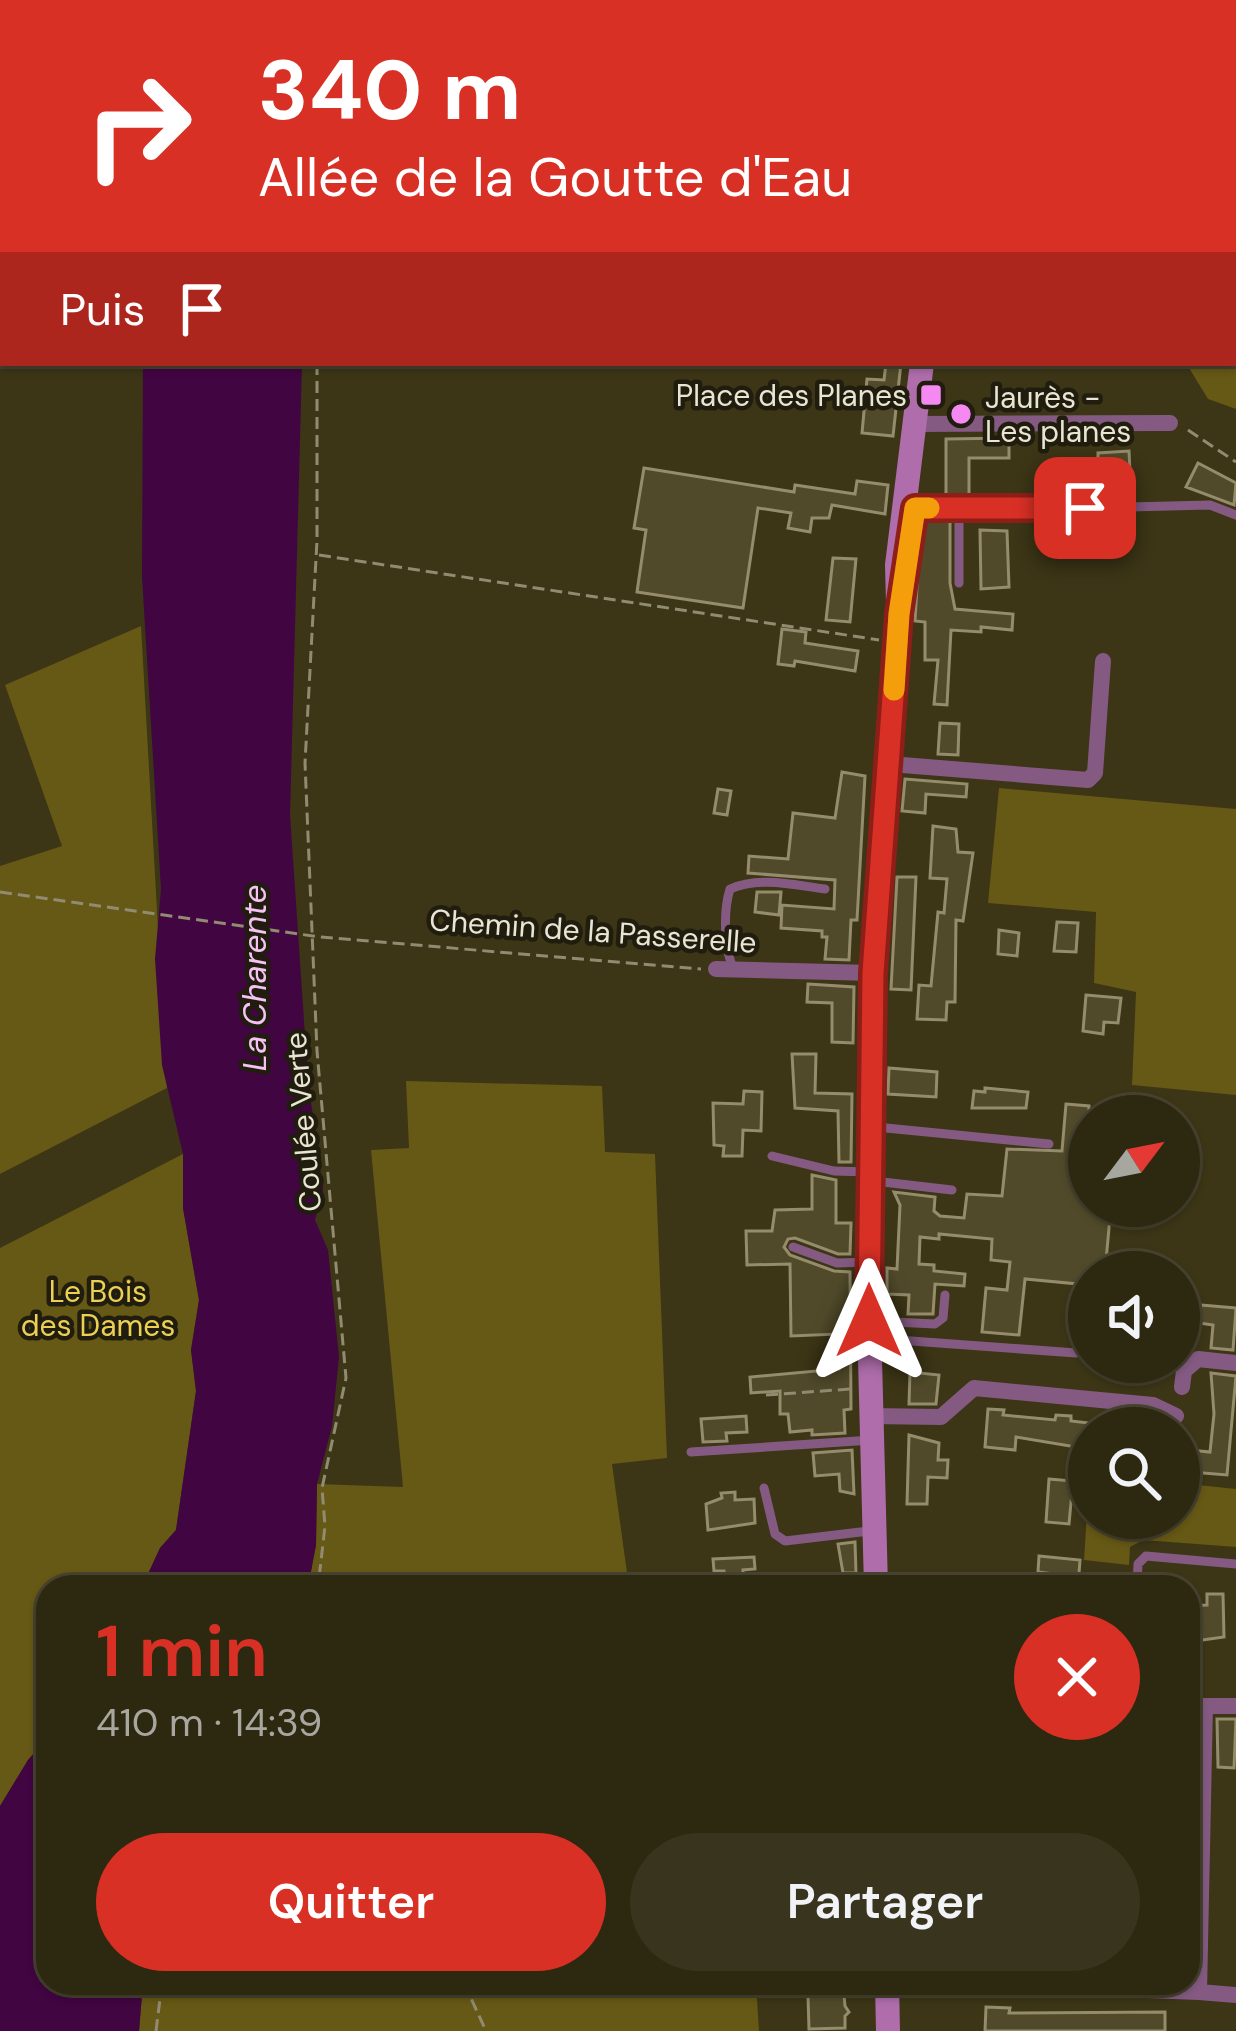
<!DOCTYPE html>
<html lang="fr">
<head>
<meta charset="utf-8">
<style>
  :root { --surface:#2d2810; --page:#39341e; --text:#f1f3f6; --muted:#a7a69f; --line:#484430; --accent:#d93025 }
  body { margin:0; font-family:"DM Sans",sans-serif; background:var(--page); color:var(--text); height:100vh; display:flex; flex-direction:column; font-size:45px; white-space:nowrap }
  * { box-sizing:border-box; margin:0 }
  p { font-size:39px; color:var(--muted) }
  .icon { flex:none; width:66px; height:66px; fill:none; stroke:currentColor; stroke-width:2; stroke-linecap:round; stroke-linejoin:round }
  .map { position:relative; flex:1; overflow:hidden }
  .side { position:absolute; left:36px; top:1575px; width:1164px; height:420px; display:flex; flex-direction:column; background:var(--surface); border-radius:36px; box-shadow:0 3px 9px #0004,0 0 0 3px var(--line) }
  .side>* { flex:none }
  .banner { position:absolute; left:0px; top:0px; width:1236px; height:366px; box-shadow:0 3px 9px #0004,0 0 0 3px var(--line); background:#d93025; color:#fff; overflow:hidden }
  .needle { width:78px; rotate:58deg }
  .tools { position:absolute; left:1068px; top:1095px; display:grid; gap:24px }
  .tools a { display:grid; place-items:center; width:132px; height:132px; border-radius:50%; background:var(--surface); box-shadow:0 3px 9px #0004,0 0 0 3px var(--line); font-size:60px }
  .pin { position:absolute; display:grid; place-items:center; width:102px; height:102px; color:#fff; margin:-51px; border-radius:24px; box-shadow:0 6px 18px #0006 }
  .me { position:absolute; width:132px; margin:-66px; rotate:0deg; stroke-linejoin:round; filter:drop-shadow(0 0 9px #0008) }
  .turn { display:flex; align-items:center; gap:42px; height:252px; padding:0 60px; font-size:54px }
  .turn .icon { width:156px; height:156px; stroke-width:2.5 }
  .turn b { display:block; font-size:84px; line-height:102px }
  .then { display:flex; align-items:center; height:114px; padding:0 60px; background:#0003; gap:24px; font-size:45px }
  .round { display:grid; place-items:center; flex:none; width:126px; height:126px; border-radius:63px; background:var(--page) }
  .headline { display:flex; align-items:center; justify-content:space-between; height:204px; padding:0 60px }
  h1 { font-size:72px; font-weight:600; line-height:90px; color:var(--accent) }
  .primary-button { display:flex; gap:24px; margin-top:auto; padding:24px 60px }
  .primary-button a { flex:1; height:138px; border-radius:72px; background:var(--accent); color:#fff; font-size:48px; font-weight:600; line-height:138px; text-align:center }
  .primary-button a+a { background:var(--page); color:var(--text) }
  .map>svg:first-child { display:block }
</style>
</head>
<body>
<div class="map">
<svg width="1236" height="2031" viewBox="0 0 1236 2031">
  <rect width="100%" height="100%" fill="#3c3516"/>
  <path fill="#665815" d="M0 0H118L3 3 0 135Z
    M1233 241H1236V409L1208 399 1186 363H1233Z
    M141 626 167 1088 0 1174V866L62 846 5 685Z
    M999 788 1236 809V1095L1132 1085 1136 992 1094 983 1096 912 988 903Z
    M406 1081 602 1086 605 1152 655 1154 667 1458 612 1464 629 1587H308L316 1545 317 1484 403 1487 371 1150 409 1148Z
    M183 1154V1208L199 1300 191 1350 196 1391 176 1530 160 1548 142 1587H48V1738L28 1760 0 1806V1248Z
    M1089 1481V1518H1179V1483L1236 1489V1547L1143 1540 1130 1547 1129 1565 1084 1560Z
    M143 1983H756L759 2031H139Z"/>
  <path fill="#410541" d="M562 0H768L566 3Z
    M143 363H302L290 815 308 1080 323 1190 315 1220 328 1250 339 1357 332 1426 317 1484 316 1545 308 1587H142L160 1548 176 1530 196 1391 191 1350 199 1300 183 1208V1154L162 1065 155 959 161 889 142 576Z
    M48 1738V1983H143L139 2031H0V1806L28 1760Z"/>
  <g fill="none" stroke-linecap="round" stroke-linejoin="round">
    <path stroke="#410541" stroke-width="16" d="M65 3 66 0"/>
  </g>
  <path fill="#514a2a" stroke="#948c6b" stroke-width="3" d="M886 363H901L893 436 862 433 867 379 884 380Z
    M1009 438V458H969V502L946 501V439Z
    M1129 451 1130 472 1093 474V459L1098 458V453Z
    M1198 463 1236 483 1234 505 1186 487Z
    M644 468 794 492 795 485 855 494 857 481 888 485 885 514 832 505 829 518H812L810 532 788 528 791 513 758 508 743 608 637 592 646 530 634 528Z
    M921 518 950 519V583L955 609 1013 614 1012 630 981 627V632L951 630 947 705 934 704 938 660H925V622L915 621Z
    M980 530 1007 531 1009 587 981 589Z
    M833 558 856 559 850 622 826 620Z
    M782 629 806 632 805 643 858 651 855 671 795 661 794 666 778 664Z
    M940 723 959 724 958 755 938 754Z
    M842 772 865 776 857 920H851L849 960 825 959 827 937H822V931L781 928 782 905 834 909 835 880 748 873 749 856 788 859 793 813 835 818Z
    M905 779 967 784 966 797 926 794 925 813 902 811Z
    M718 789 731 791 727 815 714 813Z
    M933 826 956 829 958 852 973 853 963 921 956 920 955 1002H947L946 1020 917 1019 919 985 931 986 938 912 944 913 947 879 930 878Z
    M897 877H916L911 990 891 989Z
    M781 892 779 915 755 912 757 892Z
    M1057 922 1078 923 1076 952 1054 951Z
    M999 930 1019 933 1017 956 998 954Z
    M808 984 854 987 853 1043 832 1042V1003L807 1002Z
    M1086 995 1121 998 1118 1023 1104 1022 1103 1034 1083 1031Z
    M792 1054H816L815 1093 852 1094 851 1162H839L838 1111 795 1108Z
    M889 1068 937 1072 936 1097 888 1094Z
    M985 1088 1028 1092 1026 1108H972L974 1091 985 1092Z
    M744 1091 762 1092 761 1131 743 1130 742 1156H723L724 1146 714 1145 713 1103 743 1104Z
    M1066 1104 1089 1106V1206H1111L1105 1272H1089V1285L1025 1279 1019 1335 982 1332 986 1288 1007 1290 1010 1262 991 1260 992 1239 939 1234V1239L920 1237 919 1264 934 1265V1271L965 1274 964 1286 935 1284 933 1314H908L909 1295 887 1294V1268L897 1269 900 1205 894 1192 935 1197 934 1211 940 1216 964 1218 967 1194 1002 1196 1007 1149 1062 1151Z
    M812 1175 836 1180V1223H851L850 1254H838L795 1238 788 1239 784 1247 790 1255 834 1271 850 1272 851 1409 844 1410 845 1433 812 1435V1430L790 1432 788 1414H780V1391L751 1393 750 1377 839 1369 838 1334 791 1336 790 1264 747 1265 746 1231H772L775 1210 812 1209Z
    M1201 1305 1236 1308 1233 1350 1211 1348 1213 1325 1199 1323Z
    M910 1372 939 1375 936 1404H909Z
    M1211 1373 1236 1376 1227 1475 1179 1471V1449L1210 1452 1214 1414Z
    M988 1409 1004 1410 1003 1415 1055 1420 1056 1415 1071 1416V1421L1089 1423V1443L1076 1442V1447L1016 1437 1015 1450 985 1447Z
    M746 1416 747 1432 726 1433 727 1441 703 1442 701 1419Z
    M909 1435 939 1443 938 1460H948L947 1478 928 1477 927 1504H907Z
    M852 1450 854 1494 840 1491 839 1474 815 1476 813 1453Z
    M1049 1479 1073 1481 1069 1524 1046 1522Z
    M735 1492V1500L754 1499 755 1523 708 1530 706 1504 722 1498 721 1493Z
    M855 1542 856 1573H843L838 1544Z
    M1039 1556 1080 1560 1078 1587H1054L1055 1574 1038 1572Z
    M754 1557 755 1569 743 1570 742 1587H725L724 1571H714L713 1559Z
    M1207 1594H1223L1224 1637 1188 1642V1606L1207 1605Z
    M1217 1719H1236L1234 1768 1218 1767Z
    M844 1995 845 2006 849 2012 845 2016V2028L809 2029 808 1996Z
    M986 2007 1010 2008 1009 2013 1165 2012V2031H985Z"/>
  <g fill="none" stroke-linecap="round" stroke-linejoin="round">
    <path stroke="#918b72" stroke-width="3" stroke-dasharray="12 6" stroke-linecap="butt" d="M320 3V0
      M1233 69H1236
      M1233 158H1236
      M317 363V540L305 763 317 1051 346 1378 322 1488 325 1526 318 1587
      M1188 430 1236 462
      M319 555 879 640
      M0 892 320 937 701 969
      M766 1395 851 1389
      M464 1983 486 2031
      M156 2031 162 1983"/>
    <path stroke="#845a82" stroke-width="9" d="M915 508 959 511 1210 505 1236 515
      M959 583V511
      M734 970C724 950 723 911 730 889 759 876 794 885 825 889
      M876 1127 1049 1144
      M772 1156 834 1171 870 1172
      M874 1181 952 1190
      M793 1247 837 1263 870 1262
      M872 1321 935 1324 943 1318 945 1295
      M870 1338 1076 1353
      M691 1452 872 1440
      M764 1488 775 1534 785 1541 869 1531
      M1137 1587 1138 1564 1146 1556 1236 1564"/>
    <path stroke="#845a82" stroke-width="16" d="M914 424 1170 423
      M890 764 1088 780 1095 773 1103 661
      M716 969 873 973
      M1182 1387 1184 1371 1198 1359 1236 1363
      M871 1416 941 1417 974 1388 1153 1405 1176 1416
      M1188 1706H1236
      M963 1983 1199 1992 1205 1706
      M1199 1992 1236 1995"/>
    <path stroke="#af6dac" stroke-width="24" d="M973 3V0
      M876 1587 869 1321 873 973 899 641 897 565 922 363
      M887 1983 888 2031"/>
  </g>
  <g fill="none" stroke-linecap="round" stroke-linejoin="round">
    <defs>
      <path id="route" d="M869 1321 873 973 899 614 915 508H1085"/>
    </defs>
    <use href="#route" stroke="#8d1f18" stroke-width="30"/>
    <use href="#route" stroke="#d93025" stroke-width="21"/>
    <path stroke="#f59e0b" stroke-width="21" d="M894 690 899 614 915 508H929"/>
  </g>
  <g fill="#f489f1" stroke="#201d0f" stroke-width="4.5">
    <rect x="919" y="383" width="24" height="24" rx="6"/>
    <circle cx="961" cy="414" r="12"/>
  </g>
  <g text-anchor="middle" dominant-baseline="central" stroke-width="9" stroke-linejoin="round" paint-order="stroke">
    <g font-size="30" fill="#e9e5d3" stroke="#201d0f" text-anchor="end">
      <text x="907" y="395">Place des Planes</text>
      <text x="985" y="397" text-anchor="start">Jaurès -<tspan x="985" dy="34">Les planes</tspan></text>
    </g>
    <g font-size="30" fill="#e9e5d3" stroke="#201d0f">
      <text transform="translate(593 931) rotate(4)">Chemin de la Passerelle</text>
      <text transform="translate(303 1122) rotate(-95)">Coulée Verte</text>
    </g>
    <g font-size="30" fill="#ebd053" stroke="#201d0f">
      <text x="98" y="1291">Le Bois<tspan x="98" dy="34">des Dames</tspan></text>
    </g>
    <g font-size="33" font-style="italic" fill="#f6c2f3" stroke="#201d0f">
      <text transform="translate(254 978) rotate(-90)">La Charente</text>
    </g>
  </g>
</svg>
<div class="tools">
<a><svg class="needle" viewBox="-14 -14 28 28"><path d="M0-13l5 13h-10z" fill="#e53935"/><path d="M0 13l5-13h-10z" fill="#a7a69f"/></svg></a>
<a><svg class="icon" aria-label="sound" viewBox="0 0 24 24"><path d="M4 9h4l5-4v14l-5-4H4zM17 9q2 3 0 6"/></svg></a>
<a><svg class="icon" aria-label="search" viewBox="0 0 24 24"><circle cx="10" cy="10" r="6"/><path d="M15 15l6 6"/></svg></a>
</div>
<div class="pin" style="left:1085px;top:508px;background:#d93025"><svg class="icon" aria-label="arrive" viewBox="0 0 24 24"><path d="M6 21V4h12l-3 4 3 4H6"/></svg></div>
<svg class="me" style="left:869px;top:1321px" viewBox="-20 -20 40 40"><path d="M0-17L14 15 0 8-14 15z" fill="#d93025" stroke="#fff" stroke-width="4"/></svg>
<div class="banner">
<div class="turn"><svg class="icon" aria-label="right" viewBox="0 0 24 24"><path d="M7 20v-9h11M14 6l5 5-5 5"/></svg><div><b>340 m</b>Allée de la Goutte d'Eau</div></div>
<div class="then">Puis<svg class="icon" aria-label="arrive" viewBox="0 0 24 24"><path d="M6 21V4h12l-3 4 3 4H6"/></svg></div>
</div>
<section class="side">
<div class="headline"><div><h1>1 min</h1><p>410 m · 14:39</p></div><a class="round" style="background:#d93025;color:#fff"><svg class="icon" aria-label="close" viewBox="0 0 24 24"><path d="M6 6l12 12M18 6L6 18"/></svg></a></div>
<div class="primary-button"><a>Quitter</a><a>Partager</a></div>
</section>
</div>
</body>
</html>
